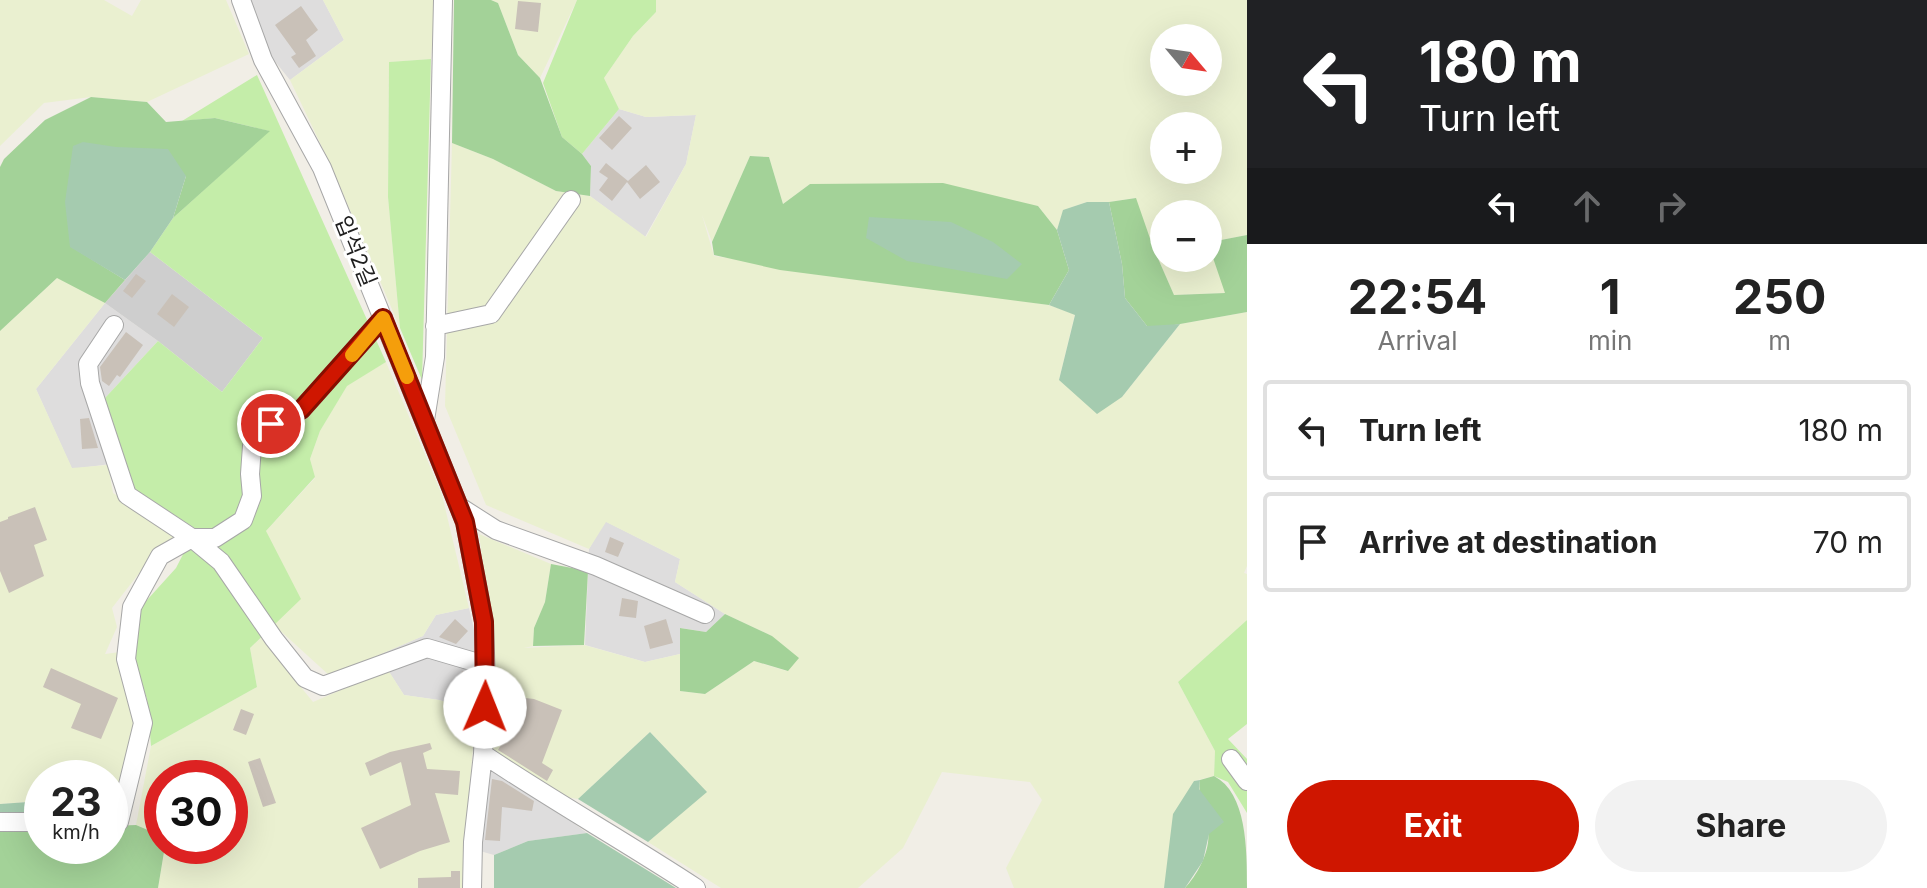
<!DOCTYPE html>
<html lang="en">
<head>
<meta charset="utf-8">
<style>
  :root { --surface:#fff; --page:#f2f2f2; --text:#222; --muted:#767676; --line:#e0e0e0; --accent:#cf1600 }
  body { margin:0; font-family:Inter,"Noto Sans KR",sans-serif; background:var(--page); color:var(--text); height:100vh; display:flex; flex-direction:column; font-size:30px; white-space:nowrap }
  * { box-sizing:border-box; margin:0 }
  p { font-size:26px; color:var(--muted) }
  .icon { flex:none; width:44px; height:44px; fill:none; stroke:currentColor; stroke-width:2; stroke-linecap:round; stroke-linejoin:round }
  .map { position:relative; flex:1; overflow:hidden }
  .drawer { display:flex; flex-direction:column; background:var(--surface); width:680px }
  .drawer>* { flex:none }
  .banner { background:#202124; color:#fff; overflow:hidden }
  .needle { width:52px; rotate:119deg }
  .fabs { position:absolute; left:1150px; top:24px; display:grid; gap:16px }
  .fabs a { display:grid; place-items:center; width:72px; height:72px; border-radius:50%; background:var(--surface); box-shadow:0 8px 32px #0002; font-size:40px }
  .speed { position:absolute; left:24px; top:760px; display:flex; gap:16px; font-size:40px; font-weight:700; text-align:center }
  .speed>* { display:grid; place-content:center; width:104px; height:104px; border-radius:50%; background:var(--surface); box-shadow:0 8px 32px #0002; line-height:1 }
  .speed small { font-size:20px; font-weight:400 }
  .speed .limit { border:12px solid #d22; background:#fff; color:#111 }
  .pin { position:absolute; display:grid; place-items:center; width:68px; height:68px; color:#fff; margin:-34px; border:4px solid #fff; border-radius:50%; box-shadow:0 2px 8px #0007 }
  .me { position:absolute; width:88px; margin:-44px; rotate:1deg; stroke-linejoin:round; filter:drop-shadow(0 0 6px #0008) }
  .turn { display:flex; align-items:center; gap:28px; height:168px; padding:0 40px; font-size:36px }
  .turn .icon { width:104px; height:104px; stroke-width:2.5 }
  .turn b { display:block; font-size:56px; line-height:68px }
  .lanes { display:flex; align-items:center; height:76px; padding:0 40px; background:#0003; justify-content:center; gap:40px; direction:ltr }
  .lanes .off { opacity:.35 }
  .eta { display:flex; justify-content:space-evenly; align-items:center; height:136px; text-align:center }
  .eta b { font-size:48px; font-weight:700; line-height:56px }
  .cta { display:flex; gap:16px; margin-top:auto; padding:16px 40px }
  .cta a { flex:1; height:92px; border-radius:48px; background:var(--accent); color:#fff; font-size:32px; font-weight:700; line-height:92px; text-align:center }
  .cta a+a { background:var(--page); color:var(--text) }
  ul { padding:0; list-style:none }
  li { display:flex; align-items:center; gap:24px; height:100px; margin:0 16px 12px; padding:0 24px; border:4px solid var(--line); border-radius:8px }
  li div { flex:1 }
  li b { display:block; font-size:30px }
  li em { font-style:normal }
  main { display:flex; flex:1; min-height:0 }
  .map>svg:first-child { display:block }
</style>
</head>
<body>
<main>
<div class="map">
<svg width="1247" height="888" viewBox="0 0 1247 888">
  <rect width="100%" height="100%" fill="#f1eee6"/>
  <path fill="#dedddd" d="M248 0H323L344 40 290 80 273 59Z
    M619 109 646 117 696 115 686 164 645 237 590 196 591 166 582 154Z
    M105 303 158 341 105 398 126 462 72 469 36 389Z
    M605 521 680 559 675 582 725 614 706 632 681 628 680 654 645 662 585 645 589 549Z
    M469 608 480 656 476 710 439 700 404 695 378 655 423 636 436 615Z
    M488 764 549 805 587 833 528 841 494 855 480 851Z"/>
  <path fill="#cecece" d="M150 252 263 338 222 392 158 341 105 303Z"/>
  <path fill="#eaf0d0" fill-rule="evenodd" d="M0 0H104L132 16 141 0H226L249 54 147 102 91 97 44 103 0 146Z
    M323 0H435L431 59 389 62 388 197 400 328 332 168 290 80 344 40Z
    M491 0H577L540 78 518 55 498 3Z
    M656 0H1247V235L1221 240 1226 293 1174 295 1153 247 1135 198 1109 202H1087L1064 210 1057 230 1038 206 861 184H810L783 204 769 157 750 156 712 242 702 215 714 256 1049 305 1075 314 1059 380 1122 397 1180 324 1247 312V566L1244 573 1247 574V620L1178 682 1215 751 1214 776 1194 781 1164 888H1014L1006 868 1042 800 1030 782 942 772 903 848 858 888H721L648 842 706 792 650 732 578 799 554 795 486 751 494 649 479 534 551 564 545 602 534 628 533 646 524 648 584 645 645 662 680 654V691L705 694 754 661 787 671 772 636 725 614 675 582 680 559 606 522 589 549 486 505 445 406 452 143 493 159 556 191 590 196 646 237 686 164 696 115 646 117 619 109 604 78 633 36 656 12ZM1164 38H1208V82H1164ZM1164 126H1208V170H1164ZM1164 214H1208V258H1164Z
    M58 277 105 303 36 389 72 468 108 465 113 493 182 537 151 558 112 608 117 627 105 654 120 652 138 722 115 817H110V778H42V801L0 804V331Z
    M386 362 442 495 469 608 436 615 423 636 330 676 274 625 266 531 315 478 310 459 320 431 347 385Z
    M261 638 313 702 388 670 404 695 439 700 476 710 465 847 466 888H158L165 846H230V778H162V836L136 825 151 746 257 687 250 648Z"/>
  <path fill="#c4eda9" d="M577 0H656V12L633 36 604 78 619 109 582 154 562 137 543 83Z
    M431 59 422 380 400 328 388 197 389 62Z
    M257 75 386 362 347 386 320 431 310 459 315 477 266 531 301 599 250 648 257 687 151 746 147 699 131 653 138 610 176 568 196 529 135 489 105 398 158 341 222 392 263 338 150 252 173 218 269 131 215 118 182 121Z
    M1247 620V724L1228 739 1247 759V813L1228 782 1214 776 1215 751 1178 682Z"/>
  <path fill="#a3d298" d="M454 0H491L498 3 518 55 540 78 562 137 582 154 591 166 590 196 556 191 493 159 452 143Z
    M91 97 147 102 166 122 215 118 270 131 173 218 186 176 70 246 125 280 105 303 57 278 0 331V167L4 159 45 120Z
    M750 156 769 157 783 204 810 184 943 183 1038 206 1057 230 1069 270 1049 305 780 270 714 255 712 242Z
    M1136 198 1153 247 1174 295 1225 293 1211 252 1221 240 1247 235V312L1169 326H1147L1125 298 1122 264 1109 202Z
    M551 564 588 571 584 645 533 646 534 628 545 602Z
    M725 614 772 636 799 658 788 671 754 661 705 694 680 691V628L706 632Z
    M1214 776C1247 793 1247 849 1247 888H1185C1198 874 1211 850 1208 830 1206 813 1197 797 1200 780Z
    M136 825 162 836V846H165L158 888H0V829L42 828V846H110V826Z"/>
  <path fill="#a5cbaf" d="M83 142 116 147 168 149 186 176 173 218 150 252 125 280 70 247 65 202 73 146Z
    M1087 202H1109L1122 264 1125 298 1147 326 1180 324 1122 397 1097 414 1059 380 1075 315 1049 305 1069 270 1057 230 1063 210Z
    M869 217 951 222 993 242 1022 264 1007 279 907 261 866 238Z
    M650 732 707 792 648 842 578 799Z
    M1200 780 1199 789 1224 822 1209 834 1203 861 1185 888H1164L1173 814 1194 781Z
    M42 801V816H0V804Z
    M587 833 676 888H494V855L528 841Z"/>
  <path fill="#c9c1b8" d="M518 1 541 3 538 32 515 29Z
    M301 6 318 30 306 40 316 56 299 68 291 57 296 54 275 25Z
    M619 116 632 128 612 150 599 138Z
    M606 163 628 181 646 165 660 182 640 199 627 182 612 201 599 190 608 178 599 172Z
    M136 274 146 281 132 298 123 291Z
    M172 294 189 307 174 327 157 314Z
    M126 332 143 345 120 377 117 375 109 386 102 381 100 367Z
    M89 418 98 448 82 449 80 419Z
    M35 507 47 540 34 545 44 576 9 593 0 571V522L8 519V517Z
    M610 537 624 543 618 557 605 552Z
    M622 598 638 601 636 618 619 616Z
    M455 619 468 631 456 644 439 637Z
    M666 619 673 643 650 649 644 626Z
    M51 668 118 698 101 739 71 728 81 704 43 687Z
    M462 671 474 674 473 701 456 697Z
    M498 695 534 699 562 710 542 763 553 770 547 781 498 750 516 719 497 717Z
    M241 709 254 714 246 735 233 730Z
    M430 743 432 749 423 753 427 769 460 771 458 795 435 793 450 842 420 851 380 869 361 828 411 805 401 762 370 776 365 763 390 752Z
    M260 758 276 803 263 807 248 762Z
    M492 779 502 781 534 801 532 811 502 807 500 841 485 840Z
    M451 871H460V888H418V878L451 877Z"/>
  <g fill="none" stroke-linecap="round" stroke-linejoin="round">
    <defs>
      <path id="minor" d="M241 0 263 60 322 168 465 522 484 622 486 684 483 754 473 842 472 888
        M114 325 88 364 90 383 127 495 192 538 221 562 274 639 305 678 323 686 427 648 485 665
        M435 326 491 314 571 200
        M425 420 435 357 443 0
        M460 507 496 530 596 566 705 614
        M483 754C553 801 626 842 696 888
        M1231 759 1247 781
        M0 822H42
        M110 822H119L143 723 126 659 132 607 160 556 192 538H215L243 520 252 496 250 474 252 446 271 424 301 410 383 318"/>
    </defs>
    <use href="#minor" stroke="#a7a7a7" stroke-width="20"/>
    <use href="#minor" stroke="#fff" stroke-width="18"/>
  </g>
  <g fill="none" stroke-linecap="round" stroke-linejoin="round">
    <defs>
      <path id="route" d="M271 424 301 410 383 318 465 522 484 622 485 707"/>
    </defs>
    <use href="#route" stroke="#870e00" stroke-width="20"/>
    <use href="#route" stroke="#cf1600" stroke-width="14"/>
    <path stroke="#f59e0b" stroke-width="14" d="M352 355 383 318 407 377"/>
  </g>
  <g text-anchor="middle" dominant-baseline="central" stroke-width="6" stroke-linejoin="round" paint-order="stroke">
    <g font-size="22" fill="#202020" stroke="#fff">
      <text transform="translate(356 251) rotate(68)">입석2길</text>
    </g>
  </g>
</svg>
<div class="fabs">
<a><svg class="needle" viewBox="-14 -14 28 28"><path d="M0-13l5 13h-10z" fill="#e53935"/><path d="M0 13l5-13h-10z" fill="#767676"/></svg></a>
<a>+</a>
<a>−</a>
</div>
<div class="speed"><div>23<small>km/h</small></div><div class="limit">30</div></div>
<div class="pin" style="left:271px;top:424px;background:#d93025"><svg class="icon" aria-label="arrive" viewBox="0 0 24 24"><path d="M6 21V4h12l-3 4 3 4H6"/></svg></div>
<svg class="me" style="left:485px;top:707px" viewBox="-20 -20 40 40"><circle r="19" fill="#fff"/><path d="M0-13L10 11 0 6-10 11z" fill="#cf1600"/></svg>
</div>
<section class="drawer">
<div class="banner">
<div class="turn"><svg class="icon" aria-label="left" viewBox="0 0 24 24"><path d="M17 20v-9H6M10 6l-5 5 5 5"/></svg><div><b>180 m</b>Turn left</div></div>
<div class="lanes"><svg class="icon" aria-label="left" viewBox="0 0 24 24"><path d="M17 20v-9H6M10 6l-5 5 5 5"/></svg><svg class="icon off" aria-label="ahead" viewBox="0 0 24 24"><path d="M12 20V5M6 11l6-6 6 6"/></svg><svg class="icon off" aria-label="right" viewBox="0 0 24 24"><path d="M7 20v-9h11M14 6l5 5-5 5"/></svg></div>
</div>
<div class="eta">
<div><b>22:54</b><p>Arrival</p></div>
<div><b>1</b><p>min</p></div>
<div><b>250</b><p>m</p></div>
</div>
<ul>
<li><svg class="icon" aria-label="left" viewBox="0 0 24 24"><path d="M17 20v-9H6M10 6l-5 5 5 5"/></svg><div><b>Turn left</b></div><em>180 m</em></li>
<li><svg class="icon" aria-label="arrive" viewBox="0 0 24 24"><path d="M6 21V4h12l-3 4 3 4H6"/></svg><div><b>Arrive at destination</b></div><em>70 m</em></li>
</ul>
<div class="cta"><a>Exit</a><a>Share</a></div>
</section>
</main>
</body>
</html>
